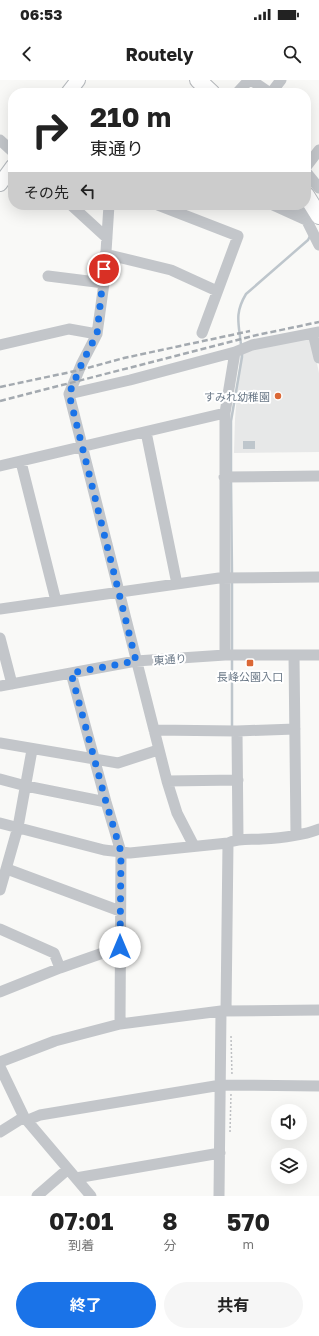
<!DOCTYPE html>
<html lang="ja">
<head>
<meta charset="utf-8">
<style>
  :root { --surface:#fff; --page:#f6f6f6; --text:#222; --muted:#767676; --accent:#1a73e8 }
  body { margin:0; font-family:"Golos Text","Noto Sans JP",sans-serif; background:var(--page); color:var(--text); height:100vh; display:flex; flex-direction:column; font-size:15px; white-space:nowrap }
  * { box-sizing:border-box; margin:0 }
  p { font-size:13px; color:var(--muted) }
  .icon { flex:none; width:22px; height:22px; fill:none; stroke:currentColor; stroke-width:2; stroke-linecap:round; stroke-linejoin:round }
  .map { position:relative; height:1116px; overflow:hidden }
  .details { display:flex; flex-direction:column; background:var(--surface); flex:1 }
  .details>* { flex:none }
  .hud { position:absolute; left:8px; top:8px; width:303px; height:122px; border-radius:16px; box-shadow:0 4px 16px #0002; background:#fff; color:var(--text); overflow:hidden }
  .buttons { position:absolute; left:271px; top:1024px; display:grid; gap:8px }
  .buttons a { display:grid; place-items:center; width:36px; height:36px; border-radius:50%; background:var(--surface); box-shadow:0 4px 16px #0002; font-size:20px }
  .pin { position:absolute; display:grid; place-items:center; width:34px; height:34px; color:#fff; margin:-17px; border:2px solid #fff; border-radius:50%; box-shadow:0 1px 4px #0007 }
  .me { position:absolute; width:44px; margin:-22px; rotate:0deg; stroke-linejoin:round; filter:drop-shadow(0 0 3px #0008) }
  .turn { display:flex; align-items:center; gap:14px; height:84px; padding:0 16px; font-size:18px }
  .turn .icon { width:52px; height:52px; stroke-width:2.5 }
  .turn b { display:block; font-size:28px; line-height:34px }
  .then { display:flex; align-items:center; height:38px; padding:0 16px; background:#0003; gap:8px; font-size:15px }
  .eta { display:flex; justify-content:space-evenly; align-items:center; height:68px; text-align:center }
  .eta b { font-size:24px; font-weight:700; line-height:28px }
  .primary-button { display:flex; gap:8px; margin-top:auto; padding:8px 16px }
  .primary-button a { flex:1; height:46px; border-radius:24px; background:var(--accent); color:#fff; font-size:16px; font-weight:700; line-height:46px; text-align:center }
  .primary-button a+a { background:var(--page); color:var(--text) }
  .status { display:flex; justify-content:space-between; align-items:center; height:28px; padding:0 20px; background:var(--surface); direction:ltr }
  .status svg { height:11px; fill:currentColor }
  header { display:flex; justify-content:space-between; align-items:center; height:52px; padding:0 16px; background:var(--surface); font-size:18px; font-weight:700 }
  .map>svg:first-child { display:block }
</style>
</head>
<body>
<div class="status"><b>06:53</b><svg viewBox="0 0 49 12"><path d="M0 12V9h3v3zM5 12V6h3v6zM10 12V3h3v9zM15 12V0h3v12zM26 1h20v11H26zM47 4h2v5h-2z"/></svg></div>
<header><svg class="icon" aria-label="back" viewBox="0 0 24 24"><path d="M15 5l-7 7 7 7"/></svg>Routely<svg class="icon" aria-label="search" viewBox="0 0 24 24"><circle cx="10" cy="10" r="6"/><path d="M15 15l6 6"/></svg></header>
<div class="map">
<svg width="319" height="1116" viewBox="0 0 319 1116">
  <rect width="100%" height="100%" fill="#f9f9f7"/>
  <path fill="#e7e8e8" d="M311 255 319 293V372L234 373 235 339 240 275 252 268Z"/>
  <path fill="#bec6cc" d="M255 361V369H243V361Z"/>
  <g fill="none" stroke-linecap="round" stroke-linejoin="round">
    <path stroke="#bec6cc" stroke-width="2.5" d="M241 265C239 244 234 234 246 214L308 160 310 156
      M231 394V341L242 277V272
      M231 399 232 494
      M232 501V572
      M232 577V648"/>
    <defs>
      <path id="major" d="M68 13 78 0
        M0 104 13 86"/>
      <path id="highway" d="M198 0 212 13
        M306 115 319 136"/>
    </defs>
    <use href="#major" stroke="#b6babe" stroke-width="16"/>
    <use href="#highway" stroke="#b6b9bd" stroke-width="18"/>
    <path stroke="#bdbfc2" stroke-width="1.5" stroke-dasharray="2 2" stroke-linecap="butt" d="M231 956 232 996
      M230 1052 231 1014"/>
    <path stroke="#c3c6ca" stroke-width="11" d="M251 0 270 13
      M237 13 249 0
      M271 13 281 0
      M0 60 13 72
      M306 87 319 70
      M306 92 319 108
      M71 125 107 158
      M109 125 104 203 97 254 82 283 69 314 167 701 177 733 194 766
      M158 125 238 156 202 253
      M273 125 306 140
      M299 125 319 165
      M105 174 171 190 217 211
      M48 196 104 203
      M313 253 319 278
      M0 265 69 249 97 254
      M235 272 252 265 319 252
      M69 314 130 300 235 272 225 333V575
      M146 352 177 504
      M21 382 56 521
      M0 386 225 333
      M224 397 319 396
      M0 529 219 498 319 497
      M0 558 12 604
      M294 575 296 754
      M71 593 106 722 121 772 120 944
      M0 606 136 581 225 575H319
      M154 650 237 651 295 649
      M237 651 238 759
      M0 663 118 683 158 670
      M0 699 26 706 106 722
      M167 701 238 700
      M0 743 104 770 130 773 228 763C240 758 250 760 262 759 279 758 304 755 319 749
      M7 789 120 831
      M0 810 18 747 32 670
      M0 849 54 873 60 888
      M0 912 60 888 120 867
      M226 931 228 763
      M0 982 55 961 120 944 221 931 319 930
      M0 987 24 1037 91 1116
      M28 1040 40 1035 221 1005 319 1006
      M0 1052 24 1037
      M76 1098 220 1073
      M37 1116 68 1089
      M219 1116 221 931"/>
    <use href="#major" stroke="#fff" stroke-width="14"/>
    <use href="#highway" stroke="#fff" stroke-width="16"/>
    <path stroke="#a4aab0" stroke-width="2.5" stroke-dasharray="6 3" stroke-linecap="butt" d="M0 307 80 290 124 278 250 251
      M0 321 257 255 319 242"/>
  </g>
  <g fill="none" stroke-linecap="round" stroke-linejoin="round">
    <path stroke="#1a73e8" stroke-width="7" stroke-dasharray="0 12.6" d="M104 189 97 254 82 283 69 314 136 581 71 593 106 722 121 772 120 867"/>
  </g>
  <g fill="#db6836" stroke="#fff" stroke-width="1.5">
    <circle cx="278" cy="316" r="4"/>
    <rect x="246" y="579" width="8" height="8" rx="2"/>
  </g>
  <g text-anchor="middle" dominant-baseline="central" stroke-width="4" stroke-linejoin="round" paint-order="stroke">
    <g font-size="11" fill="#6a7887" stroke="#fff" text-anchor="end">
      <text x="270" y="316">すみれ幼稚園</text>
      <text x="250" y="596" text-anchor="middle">長峰公園入口</text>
    </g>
    <g font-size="11" fill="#6a7887" stroke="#fff">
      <text transform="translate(170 579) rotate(-4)">東通り</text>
    </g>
  </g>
</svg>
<div class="buttons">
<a><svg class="icon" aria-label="sound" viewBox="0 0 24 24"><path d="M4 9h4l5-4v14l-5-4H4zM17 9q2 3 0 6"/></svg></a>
<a><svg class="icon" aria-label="layers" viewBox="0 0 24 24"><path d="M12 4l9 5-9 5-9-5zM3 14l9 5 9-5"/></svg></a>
</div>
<div class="pin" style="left:104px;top:189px;background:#d93025"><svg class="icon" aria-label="arrive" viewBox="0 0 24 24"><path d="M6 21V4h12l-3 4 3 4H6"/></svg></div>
<svg class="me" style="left:120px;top:867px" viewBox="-20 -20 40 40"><circle r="19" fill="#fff"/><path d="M0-13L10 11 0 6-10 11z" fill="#1a73e8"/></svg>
<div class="hud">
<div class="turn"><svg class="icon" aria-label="right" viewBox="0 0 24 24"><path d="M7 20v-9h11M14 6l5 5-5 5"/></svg><div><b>210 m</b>東通り</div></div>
<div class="then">その先<svg class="icon" aria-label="left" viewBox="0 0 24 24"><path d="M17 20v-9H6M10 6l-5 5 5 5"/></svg></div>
</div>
</div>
<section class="details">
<div class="eta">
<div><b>07:01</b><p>到着</p></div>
<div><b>8</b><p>分</p></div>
<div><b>570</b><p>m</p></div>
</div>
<div class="primary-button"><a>終了</a><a>共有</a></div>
</section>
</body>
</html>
